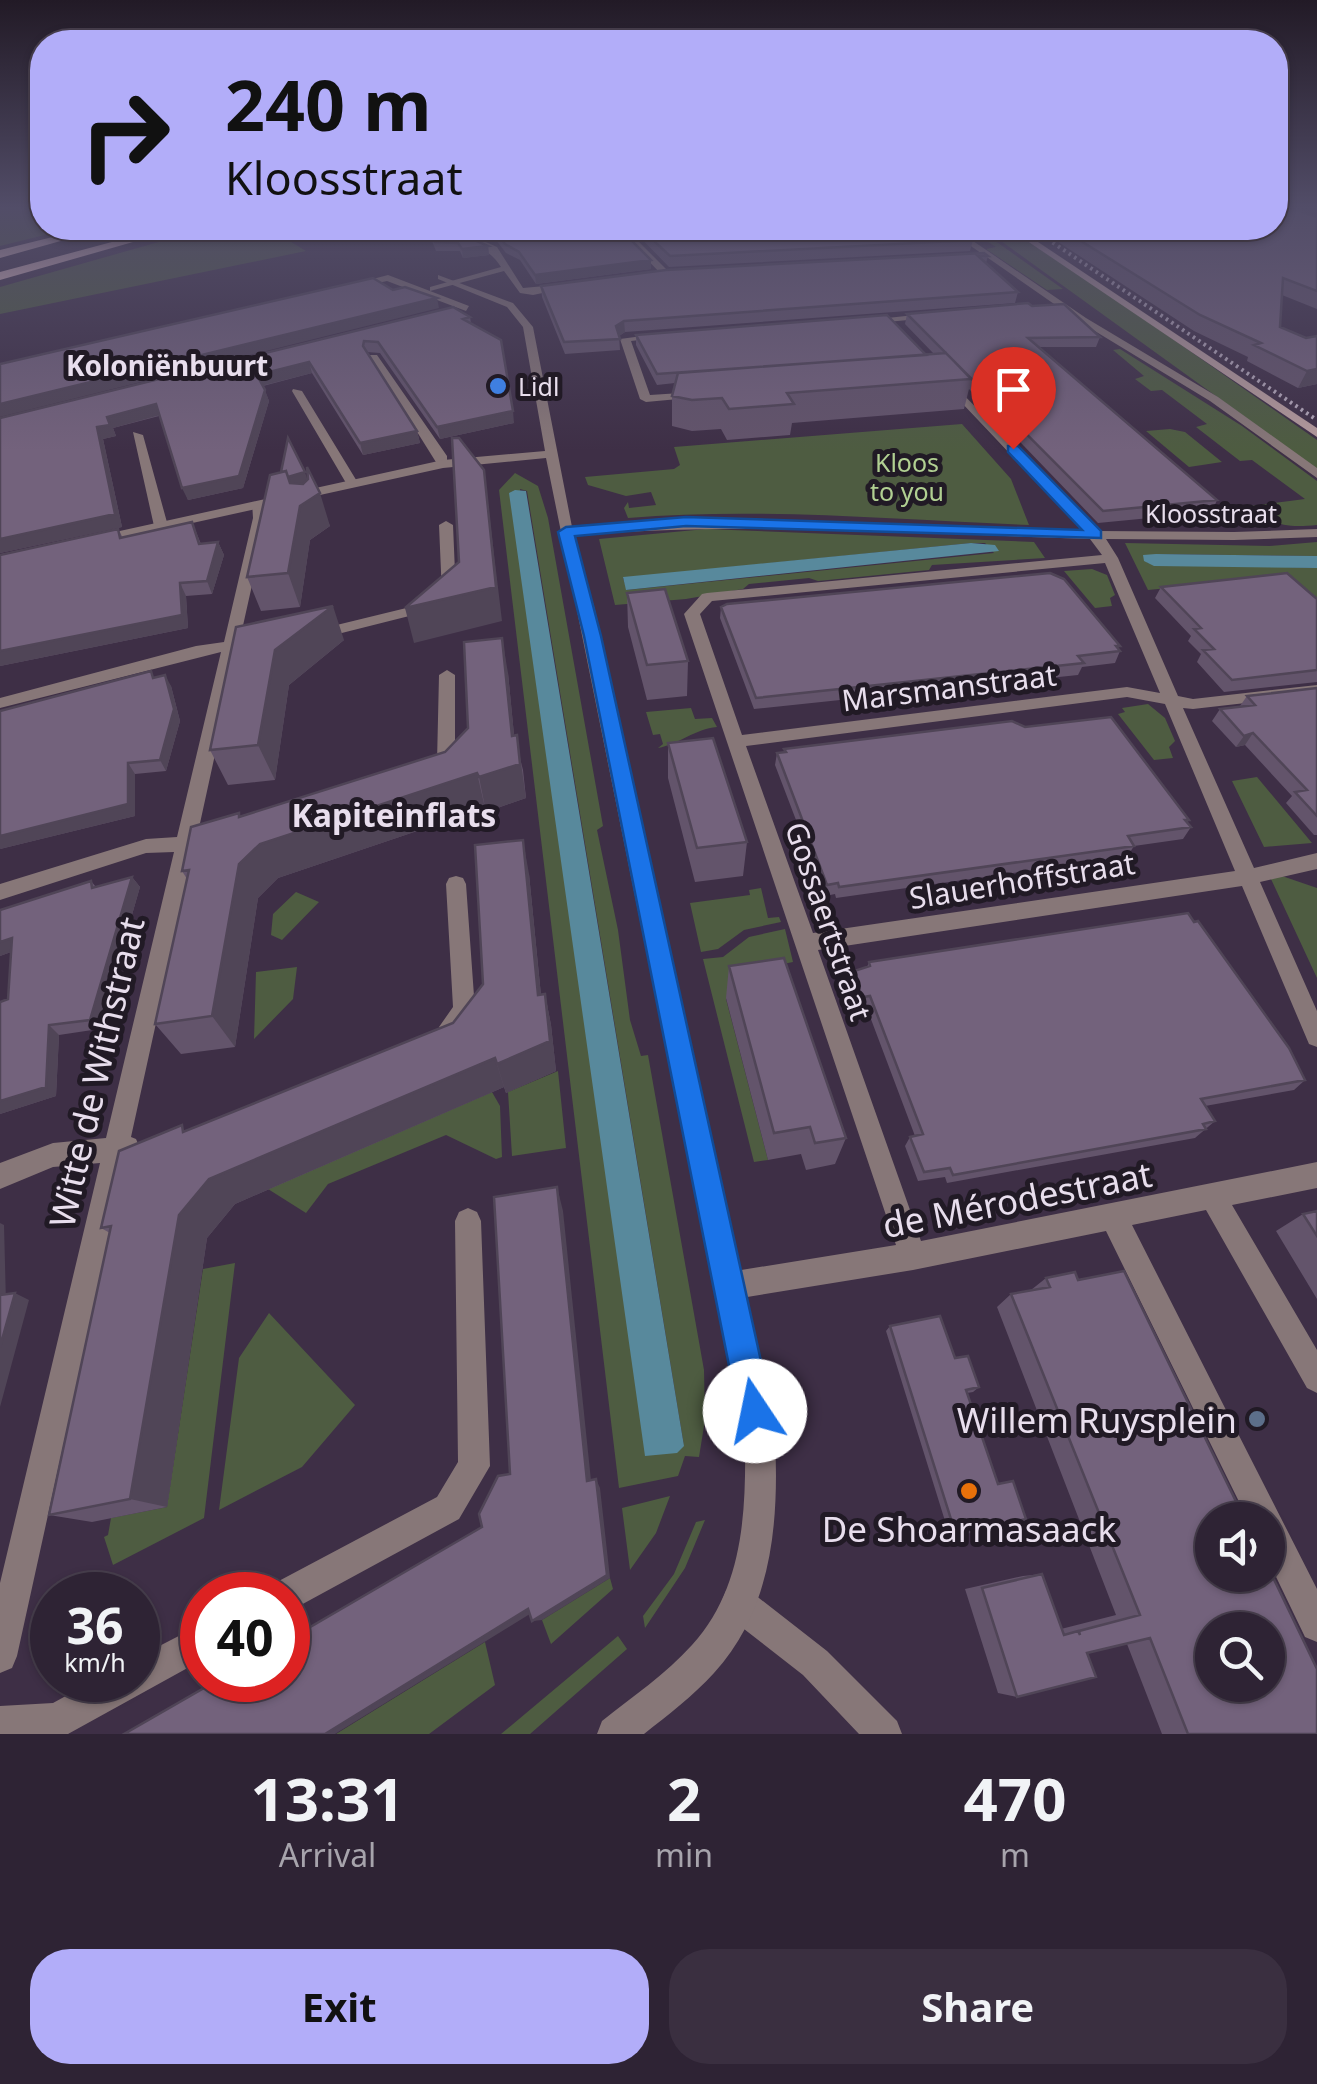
<!DOCTYPE html>
<html lang="en">
<head>
<meta charset="utf-8">
<style>
  :root { --surface:#2e2334; --page:#3a2f40; --text:#f1f3f6; --muted:#a7a4ac; --line:#49404f; --accent:#b2adf9 }
  body { margin:0; font-family:"Noto Sans",sans-serif; background:var(--page); color:var(--text); height:100vh; display:flex; flex-direction:column; font-size:38px; white-space:nowrap }
  * { box-sizing:border-box; margin:0 }
  p { font-size:32px; color:var(--muted) }
  .icon { flex:none; width:55px; height:55px; fill:none; stroke:currentColor; stroke-width:2; stroke-linecap:round; stroke-linejoin:round }
  .map { position:relative; height:1734px; overflow:hidden }
  .panel { display:flex; flex-direction:column; background:var(--surface); flex:1 }
  .panel>* { flex:none }
  .guide { position:absolute; left:30px; top:30px; width:1258px; height:210px; border-radius:40px; box-shadow:0 2px 8px #0004,0 0 0 2px var(--line); background:#b2adf9; color:#111; overflow:hidden }
  .buttons { position:absolute; left:1195px; top:1502px; display:grid; gap:20px }
  .buttons a { display:grid; place-items:center; width:90px; height:90px; border-radius:50%; background:var(--surface); box-shadow:0 2px 8px #0004,0 0 0 2px var(--line); font-size:50px }
  .speed { position:absolute; left:30px; top:1572px; display:flex; gap:20px; font-size:50px; font-weight:700; text-align:center }
  .speed>* { display:grid; place-content:center; width:130px; height:130px; border-radius:50%; background:var(--surface); box-shadow:0 2px 8px #0004,0 0 0 2px var(--line); line-height:1 }
  .speed small { font-size:25px; font-weight:400 }
  .speed .limit { border:15px solid #d22; background:#fff; color:#111 }
  .pin { position:absolute; display:grid; place-items:center; width:85px; height:85px; color:#fff; margin:-102px -42px; border-radius:50% 50% 50% 0; rotate:-45deg; box-shadow:0 0 10px #0007 }
  .pin .icon { rotate:45deg }
  .me { position:absolute; width:110px; margin:-55px; rotate:349deg; stroke-linejoin:round; filter:drop-shadow(0 0 8px #0008) }
  .turn { display:flex; align-items:center; gap:35px; height:210px; padding:0 30px; font-size:45px }
  .turn .icon { width:130px; height:130px; stroke-width:2.5 }
  .turn b { display:block; font-size:70px; line-height:85px }
  .eta { display:flex; justify-content:space-evenly; align-items:center; height:170px; text-align:center }
  .eta b { font-size:60px; font-weight:700; line-height:70px }
  .button { display:flex; gap:20px; margin-top:auto; padding:20px 30px }
  .button a { flex:1; height:115px; border-radius:40px; background:var(--accent); color:#111; font-size:40px; font-weight:700; line-height:115px; text-align:center }
  .button a+a { background:var(--page); color:var(--text) }
  .map>svg:first-child { display:block }
</style>
</head>
<body>
<div class="map">
<svg width="1317" height="1734" viewBox="0 0 1317 1734">
  <rect width="100%" height="100%" fill="#3e2f46"/>
  <path fill="#4e5c41" fill-rule="evenodd" d="M0 208H42V228H73L0 246Z
    M208 228H268L306 251 0 314V287Z
    M965 228H977L1063 289 1047 290 986 249 996 247 985 240 975 241 982 238 971 232 960 231H968Z
    M983 228H1006L1094 284 1317 440V469Z
    M1120 349 1242 426 1317 481V525C1288 528 1273 526 1251 506L1305 499 1252 460 1240 461 1196 427 1207 424 1162 390 1151 391 1135 379 1144 376 1113 350Z
    M962 424 1011 479 1029 525C897 520 761 507 628 518L624 508 628 502 629 508 656 505 651 492 626 496 588 485 585 477 674 469 680 465 674 447Z
    M1170 429 1185 432 1222 462 1189 467 1146 431Z
    M515 473 538 486 548 518 603 826 597 830 618 930 630 1020 641 1056 648 1055 704 1370 705 1420 699 1457 685 1456 678 1476 619 1488 499 490ZM520 489 527 491 684 1446 588 1034 529 625Z
    M706 529 1034 542 1045 558 932 565 929 570 818 581 809 578 749 584 743 589 686 599 615 605 599 539ZM971 543H985L994 553 627 590 623 578Z
    M1317 542V556L1156 554 1147 563 1317 568V618L1271 578 1148 590 1125 543 1270 546Z
    M1092 569 1107 575 1115 595 1110 598 1112 606 1095 608 1064 571Z
    M1148 704 1165 718 1175 741 1169 747 1173 758 1154 760 1118 714 1125 712 1122 708Z
    M691 708 695 719 712 718 717 727C695 729 679 744 658 748L663 744 660 734 653 735 646 712Z
    M1257 777 1312 843 1264 847 1232 781Z
    M1282 876 1317 888V978L1271 879Z
    M761 888 768 918 779 917 781 922 744 930 718 949 701 952 690 903 750 895 749 890Z
    M296 892 319 902 282 940 271 935 273 914Z
    M785 929 793 962 778 965 726 999 768 1160 754 1162 703 959 723 957 749 937Z
    M297 967 293 999 254 1039 256 972Z
    M558 1071 566 1148 512 1156 508 1092Z
    M492 1092 500 1106 502 1157 496 1159 446 1135 328 1184 306 1213 268 1189Z
    M235 1263 204 1518 113 1565 104 1537 108 1535 111 1518 167 1507 203 1269Z
    M269 1313 355 1405 302 1467 219 1510 239 1358Z
    M670 1496 656 1533 630 1570 622 1508Z
    M705 1520 685 1568 645 1628 643 1616 674 1574 696 1522Z
    M610 1578 613 1589 551 1644 542 1620Z
    M618 1636 627 1649 530 1734H501Z
    M485 1642 495 1685 429 1734H336Z"/>
  <path fill="#58899c" d="M515 490 526 491 684 1446 677 1453 645 1456 509 493Z
    M971 543 995 545 999 551 626 590 623 577Z
    M1156 554 1317 556V568L1154 566 1144 561 1143 555Z"/>
  <g fill="none" stroke-linecap="round" stroke-linejoin="round">
    <path fill="#877778" fill-rule="evenodd" d="M463 228H471L477 238 497 247 523 288 567 284 571 287 533 295 520 293 504 271 430 291 469 306 466 311 387 281 354 288 350 285 388 275 430 291V287L501 267C490 249 473 246 463 228Z
      M617 228H625L669 272V276H663Z
      M945 228H954L1086 318 1218 397 1317 468V478L1210 401 1080 322Z
      M933 313 930 318 865 324 860 321Z
      M665 333V337L631 341 650 395 696 392 702 395 700 397 646 402 640 399 620 339Z
      M369 355H377L447 456V467H439Z
      M947 378 1098 531 1234 532 1317 529V537L1234 540 1106 539 1118 558 1178 696 1193 699 1317 685V695L1193 709 1183 708 1254 868 1317 853V869L1260 882 1317 1011V1047L1309 1044 1242 886 818 950 921 1241 1317 1162V1188L1232 1205 1317 1350V1393L1307 1388 1206 1210 1132 1225 1317 1589V1642L1305 1637 1268 1560V1520H1248L1106 1231 913 1270 729 1300 719 1296 715 1286 719 1276 729 1272 896 1245 684 614 702 594 707 593 1102 555 1090 539C915 534 741 521 566 536L559 532 566 528C739 513 909 525 1082 530L943 383 942 381ZM1105 563 1160 693 1127 687 742 735 700 614 712 601ZM1127 697 1165 704 1235 871 813 933 746 746Z
      M293 389 302 391 358 483 356 486 346 483 292 391Z
      M133 432 143 435 168 526 166 529 154 526Z
      M252 502H262L267 518 240 639 249 644 238 649 197 837 204 843 194 850 131 1137 136 1139 140 1148 136 1157 126 1160 17 1656 12 1668 0 1673V1583L100 1163 53 1167 0 1189V1163L53 1143 106 1138 174 852 146 853 0 900V884L146 839 177 837 221 652 0 708V698L196 646 224 642 253 518Z
      M446 521 453 525 456 596 445 607 314 640 308 638V632L435 601 442 595 439 525Z
      M447 670 455 675V763L444 780 438 781 429 775 437 762 439 675Z
      M456 876 463 878 466 884 475 1010 459 1034 451 1037 443 1034 439 1027 453 1007 446 884 449 878Z
      M468 1208 477 1212 481 1221 490 1466 459 1519 288 1612V1595H270L275 1583 437 1497 458 1462 455 1221 459 1212Z
      M738 1586 750 1591 827 1651 897 1721 902 1734H859L803 1675 726 1615 721 1603 726 1591Z
      M202 1624V1660L68 1734H0V1706L53 1703 95 1680H138V1657Z"/>
    <path fill="#877778" fill-rule="evenodd" d="M438 275 513 303 533 327 573 532 595 610 775 1438C779 1520 773 1609 714 1673 693 1696 668 1715 644 1734H597L602 1721C632 1697 666 1674 692 1645 744 1588 746 1511 745 1438L546 458 443 468 97 544 90 540 97 536 443 460 545 451 523 327 507 307 438 279Z"/>
    <path fill="#b59b9d" fill-rule="evenodd" d="M1008 228H1017L1317 428V437Z"/>
    <path fill="#f8d0d2" fill-rule="evenodd" d="M89 228H107L0 258V250Z
      M164 228H182L0 280V272Z"/>
    <path stroke="#b4a8ba" stroke-width="4" stroke-dasharray="2.5 4" stroke-linecap="butt" d="M1031 228 1317 420"/>
  </g>
  <path fill="#63546b" d="M1317 217V309L1282 295 1280 327 1317 384 1298 388 1247 361 1248 357 1194 331 1043 232 1044 228H1275Z
    M415 228H463L470 238 488 246 489 255 463 258 460 251H436L430 236 418 237Z
    M474 228H619L651 269 536 284 520 260 506 253 496 240 482 237Z
    M631 228H834L775 233 973 240 970 251 669 267Z
    M988 256 986 263 1018 292 1015 303 625 332 619 336 620 350 565 354 542 297 541 286Z
    M1032 306 1100 337 1096 347H1039L1217 500 1212 512 1098 523 969 389 964 409 792 423 790 435 727 440 721 429 692 431 672 426V396L675 383 657 385 636 345V335L934 354 905 324 907 314Z
    M470 317 471 323 514 423 440 439 380 353 367 352 417 431 420 443 363 455 312 373 263 386 269 401 243 488 188 500 159 416 113 428 116 436 103 439 122 527 0 553V418Z
    M308 480 330 526 310 540 300 607 261 611 247 577Z
    M192 522 201 544 218 542 224 555 212 594 186 596 188 628 0 666V555L118 529 123 538Z
    M1161 587 1317 599V682L1224 692 1197 662 1201 654 1188 641 1191 636 1155 598Z
    M627 593 688 661 687 696 647 700 628 627Z
    M721 607 1119 649 1120 651 1115 663 1082 667 1078 675 754 709 720 618Z
    M236 627 344 640 289 685 275 780 228 785 210 750Z
    M508 673 514 735 523 770 526 798 486 812 485 808 278 878 258 898 235 1047 181 1054 155 1024 187 879 182 871 239 813 240 816 445 752 468 728Z
    M155 678 171 686 180 721 166 771 135 774V816L0 849Z
    M1317 688V835H1314L1286 803 1292 796 1245 745 1236 747 1212 721 1220 709 1240 706 1247 696Z
    M668 743 747 842 743 876 695 882 668 778Z
    M784 749 1189 820 1187 823 1191 827 1183 839 1134 846 1127 857 836 898 835 894 825 896 775 765 777 753H784Z
    M529 874 541 995 545 994 551 1025 556 1071 506 1093 504 1087 235 1204 207 1238 167 1507 92 1522 49 1515 110 1233 101 1228 188 1131 453 1023 483 984Z
    M132 877 140 887 99 1029 59 1035 56 1096 0 1114V1002L8 999 11 952 0 956V910L91 881 96 887Z
    M869 962 1305 1080 1294 1090 1205 1106 1215 1121 1195 1138 947 1183 945 1177 918 1181 905 1146 910 1137 915 1136 866 1006 854 1008 845 983 848 973 867 967Z
    M729 966 846 1138 835 1164 806 1170 801 1154 768 1160 726 998Z
    M1317 1211V1299L1276 1231 1303 1214Z
    M1046 1278 1317 1734H1162L1127 1644 1087 1653 1017 1697 998 1693 965 1589 1023 1576 1042 1574 1061 1629 1116 1615 997 1307 1011 1294 1031 1290Z
    M890 1326 955 1358 979 1387 973 1392 967 1393 998 1484 1026 1519 950 1537 886 1331Z"/>
  <path fill="#504557" d="M428 228 430 236 418 237 417 229Z
    M726 228H834L727 237 724 231Z
    M488 246 489 255 463 258 462 249Z
    M651 260V269L536 284 535 275Z
    M437 298 439 308 0 417V404Z
    M624 321 625 332 616 338V326Z
    M309 362 312 373 261 386 257 375Z
    M1317 369V384L1298 388 1307 371Z
    M265 390 269 401 243 488 188 500 182 488Z
    M156 404 160 415 113 428 116 436 103 439 122 527 0 553V539L107 417Z
    M513 411 514 423 440 439 437 427Z
    M417 431 420 443 363 455 360 443Z
    M484 470 502 621 414 643 405 608 496 587Z
    M305 472 309 484 300 506 320 493 330 526 310 540 300 607 288 573 280 479Z
    M218 542 224 555 212 594 207 581Z
    M180 583 186 596 188 628 0 666V651Z
    M333 606 344 640 289 685 275 780 258 745 275 650Z
    M502 638 508 673 517 765V735L526 798 486 812 479 777 512 736Z
    M165 675 171 686 180 721 166 771 160 760Z
    M1253 733 1245 745 1236 747 1244 736Z
    M128 763 135 774V816L0 849V836Z
    M477 773 485 808 278 878 258 898 235 1047 212 1016 239 817V813L257 847 260 844Z
    M523 840 529 874 544 1026 538 995Z
    M132 877 140 887 99 1029 90 1020Z
    M12 938 22 948 0 956V942Z
    M545 994 551 1025 556 1071 506 1093 497 1064Z
    M49 1025 59 1035 56 1096 0 1114V1101Z
    M495 1058 504 1087 235 1204 207 1238 167 1507 130 1499 179 1215 209 1179Z
    M557 1187 563 1211 592 1490 587 1481Z
    M0 1223 4 1225 6 1303 0 1301Z
    M15 1293 29 1300 0 1407V1347Z
    M596 1479 600 1488 610 1578 542 1620 532 1621Z
    M528 1609H538L335 1734H325Z"/>
  <path fill="#73627c" stroke="#504557" stroke-width="2.5" fill-rule="evenodd" d="M1297 210 1317 217V291L1283 278 1280 327 1306 338 1317 336V369L1307 371 1254 345 1261 343 1200 315 1060 228H1275V213Z
    M416 228H463L470 238 488 246 462 249 458 243 435 242 428 228 417 229Z
    M480 228H619L651 260 535 275 519 252 505 244 495 232Z
    M640 228H726L724 231 730 235 848 229V228H954L973 240 670 256Z
    M984 253 988 256H978L1018 292 624 321 616 326 620 339 564 342 541 286 666 270Z
    M373 278 393 290 405 287 437 298 0 404V364Z
    M1028 303 1032 306 1064 304 1100 337 1028 338 1217 500 1103 511 907 314Z
    M453 307 470 317 463 319 501 340 513 411 437 427 378 342 364 341 363 346 417 431 360 443 309 362 257 375 265 390 239 476 182 488 156 404 107 417 110 425 97 427 115 514 0 539V418Z
    M887 315 926 355 657 374 636 335Z
    M946 353 971 379 787 393 794 404 729 409 722 398 692 400 672 396 678 373Z
    M288 438 305 472 288 477 286 471 281 472Z
    M452 438H459L484 470 496 587 405 608 459 562Z
    M307 467 320 493 300 506 288 573 247 577 270 475 286 471 290 483 303 484 308 479Z
    M192 522 199 544 218 542 207 581 180 583 182 615 0 651V555L118 529 120 538Z
    M1050 573 1064 579 1120 646H1116L1120 651 1078 656 1084 663 756 698 721 607 727 604Z
    M1287 573 1317 599V670L1232 680 1203 650 1214 649 1194 629 1201 628 1161 587Z
    M665 589 688 661 647 665 627 593Z
    M333 606 275 650 258 745 210 750 236 627Z
    M502 638 512 736 517 735 520 764 479 777 477 773 260 844 239 864 212 1016 155 1024 189 870 182 871 191 827 239 813V817L445 752 468 728 464 642Z
    M151 671 153 678 165 675 174 709 160 760 128 763V804L0 836V711Z
    M1317 688V816L1295 792 1307 790 1253 733 1244 736 1220 709 1255 705 1247 696Z
    M1111 717 1189 820H1185L1191 827 1128 836 1134 846 839 887 838 883 827 885 777 753 786 752 784 749 1012 721 1025 727Z
    M713 738 747 842 697 848 668 743Z
    M523 840 538 995 545 994 550 1041 497 1064 495 1058 209 1179 179 1215 130 1499 49 1515 111 1226 101 1228 119 1151 182 1125 183 1132 453 1023 483 984 475 845Z
    M132 877 90 1020 49 1025 46 1087 0 1101V1002L8 999 12 938 0 942V910L91 881 92 888Z
    M1188 913 1194 922 1198 921 1289 1048 1305 1080 1201 1099 1215 1121 1203 1124 1206 1129 953 1175 950 1168 924 1172 910 1137 923 1134 870 996 857 998 848 973 870 966 869 962Z
    M784 958 846 1138 815 1143 810 1127 774 1133 729 966Z
    M557 1187 587 1481 596 1479 607 1575 532 1621 528 1609 325 1734H124L218 1680H288V1640L482 1527 479 1514 498 1476 510 1474 494 1197Z
    M1317 1211V1236L1303 1214Z
    M1124 1271 1245 1520H1212V1575H1268V1567L1317 1669V1734H1188L1150 1638 1087 1653 1096 1677 1017 1697 982 1588 1042 1574 1064 1635 1078 1631 1080 1635 1079 1631 1140 1615 1011 1294 1050 1287 1046 1278 1075 1272 1078 1280ZM1212 1630H1268V1685H1212Z
    M15 1293 0 1347V1295Z
    M940 1316 955 1358 968 1356 979 1387 966 1390 998 1484 1013 1481 1026 1519 956 1535 890 1326Z"/>
  <linearGradient id="sky" x2="0" y2="1"><stop stop-color="#221a26"/><stop offset="0.46" stop-color="#524d68"/><stop offset="1" stop-color="#524d68" stop-opacity="0"/></linearGradient>
  <rect width="1317" height="451" fill="url(#sky)"/>
  <path fill="#1a73e8" stroke="#114b97" stroke-width="2.5" d="M1008 446H1018L1101 531V538L686 526 575 536 601 636 772 1411 767 1423 755 1428 743 1423 738 1411 584 636 558 532 566 527 686 517 1082 530 1008 452Z"/>
  <circle fill="#3f7fe0" stroke="#211a25" stroke-width="4" cx="498" cy="386" r="10"/>
  <circle fill="#5c6f8a" stroke="#211a25" stroke-width="4" cx="1257" cy="1419" r="10"/>
  <circle fill="#e8710a" stroke="#211a25" stroke-width="4" cx="969" cy="1491" r="10"/>
  <g text-anchor="middle" dominant-baseline="central" stroke-width="10" stroke-linejoin="round" paint-order="stroke">
    <g font-size="25" fill="#e8deed" stroke="#211a25" text-anchor="start">
      <text x="518" y="386">Lidl</text>
    </g>
    <g font-size="25" fill="#b1d092" stroke="#211a25">
      <text x="907" y="462">Kloos<tspan x="907" dy="29">to you</tspan></text>
    </g>
    <g font-size="25" fill="#e8deed" stroke="#211a25">
      <text x="1211" y="513">Kloosstraat</text>
    </g>
    <g font-size="28" font-weight="bold" fill="#e8deed" stroke="#211a25">
      <text x="167" y="365">Koloniënbuurt</text>
    </g>
    <g font-size="30" fill="#e8deed" stroke="#211a25">
      <text transform="translate(949 687) rotate(-7)">Marsmanstraat</text>
      <text transform="translate(1022 880) rotate(-9)">Slauerhoffstraat</text>
      <text transform="translate(829 921) rotate(71)">Gossaertstraat</text>
    </g>
    <g font-size="32" font-weight="bold" fill="#e8deed" stroke="#211a25">
      <text x="394" y="814">Kapiteinflats</text>
    </g>
    <g font-size="35" fill="#e8deed" stroke="#211a25">
      <text transform="translate(96 1072) rotate(-77)">Witte de Withstraat</text>
      <text transform="translate(1017 1199) rotate(-11)">de Mérodestraat</text>
    </g>
    <g font-size="35" fill="#e8deed" stroke="#211a25" text-anchor="end">
      <text x="1237" y="1419">Willem Ruysplein</text>
      <text x="969" y="1528" text-anchor="middle">De Shoarmasaack</text>
    </g>
  </g>
</svg>
<div class="buttons">
<a><svg class="icon" aria-label="sound" viewBox="0 0 24 24"><path d="M4 9h4l5-4v14l-5-4H4zM17 9q2 3 0 6"/></svg></a>
<a><svg class="icon" aria-label="search" viewBox="0 0 24 24"><circle cx="10" cy="10" r="6"/><path d="M15 15l6 6"/></svg></a>
</div>
<div class="speed"><div>36<small>km/h</small></div><div class="limit">40</div></div>
<div class="pin" style="left:1013px;top:449px;background:#d93025"><svg class="icon" aria-label="arrive" viewBox="0 0 24 24"><path d="M6 21V4h12l-3 4 3 4H6"/></svg></div>
<svg class="me" style="left:755px;top:1411px" viewBox="-20 -20 40 40"><circle r="19" fill="#fff"/><path d="M0-13L10 11 0 6-10 11z" fill="#1a73e8"/></svg>
<div class="guide">
<div class="turn"><svg class="icon" aria-label="right" viewBox="0 0 24 24"><path d="M7 20v-9h11M14 6l5 5-5 5"/></svg><div><b>240 m</b>Kloosstraat</div></div>
</div>
</div>
<section class="panel">
<div class="eta">
<div><b>13:31</b><p>Arrival</p></div>
<div><b>2</b><p>min</p></div>
<div><b>470</b><p>m</p></div>
</div>
<div class="button"><a>Exit</a><a>Share</a></div>
</section>
</body>
</html>
